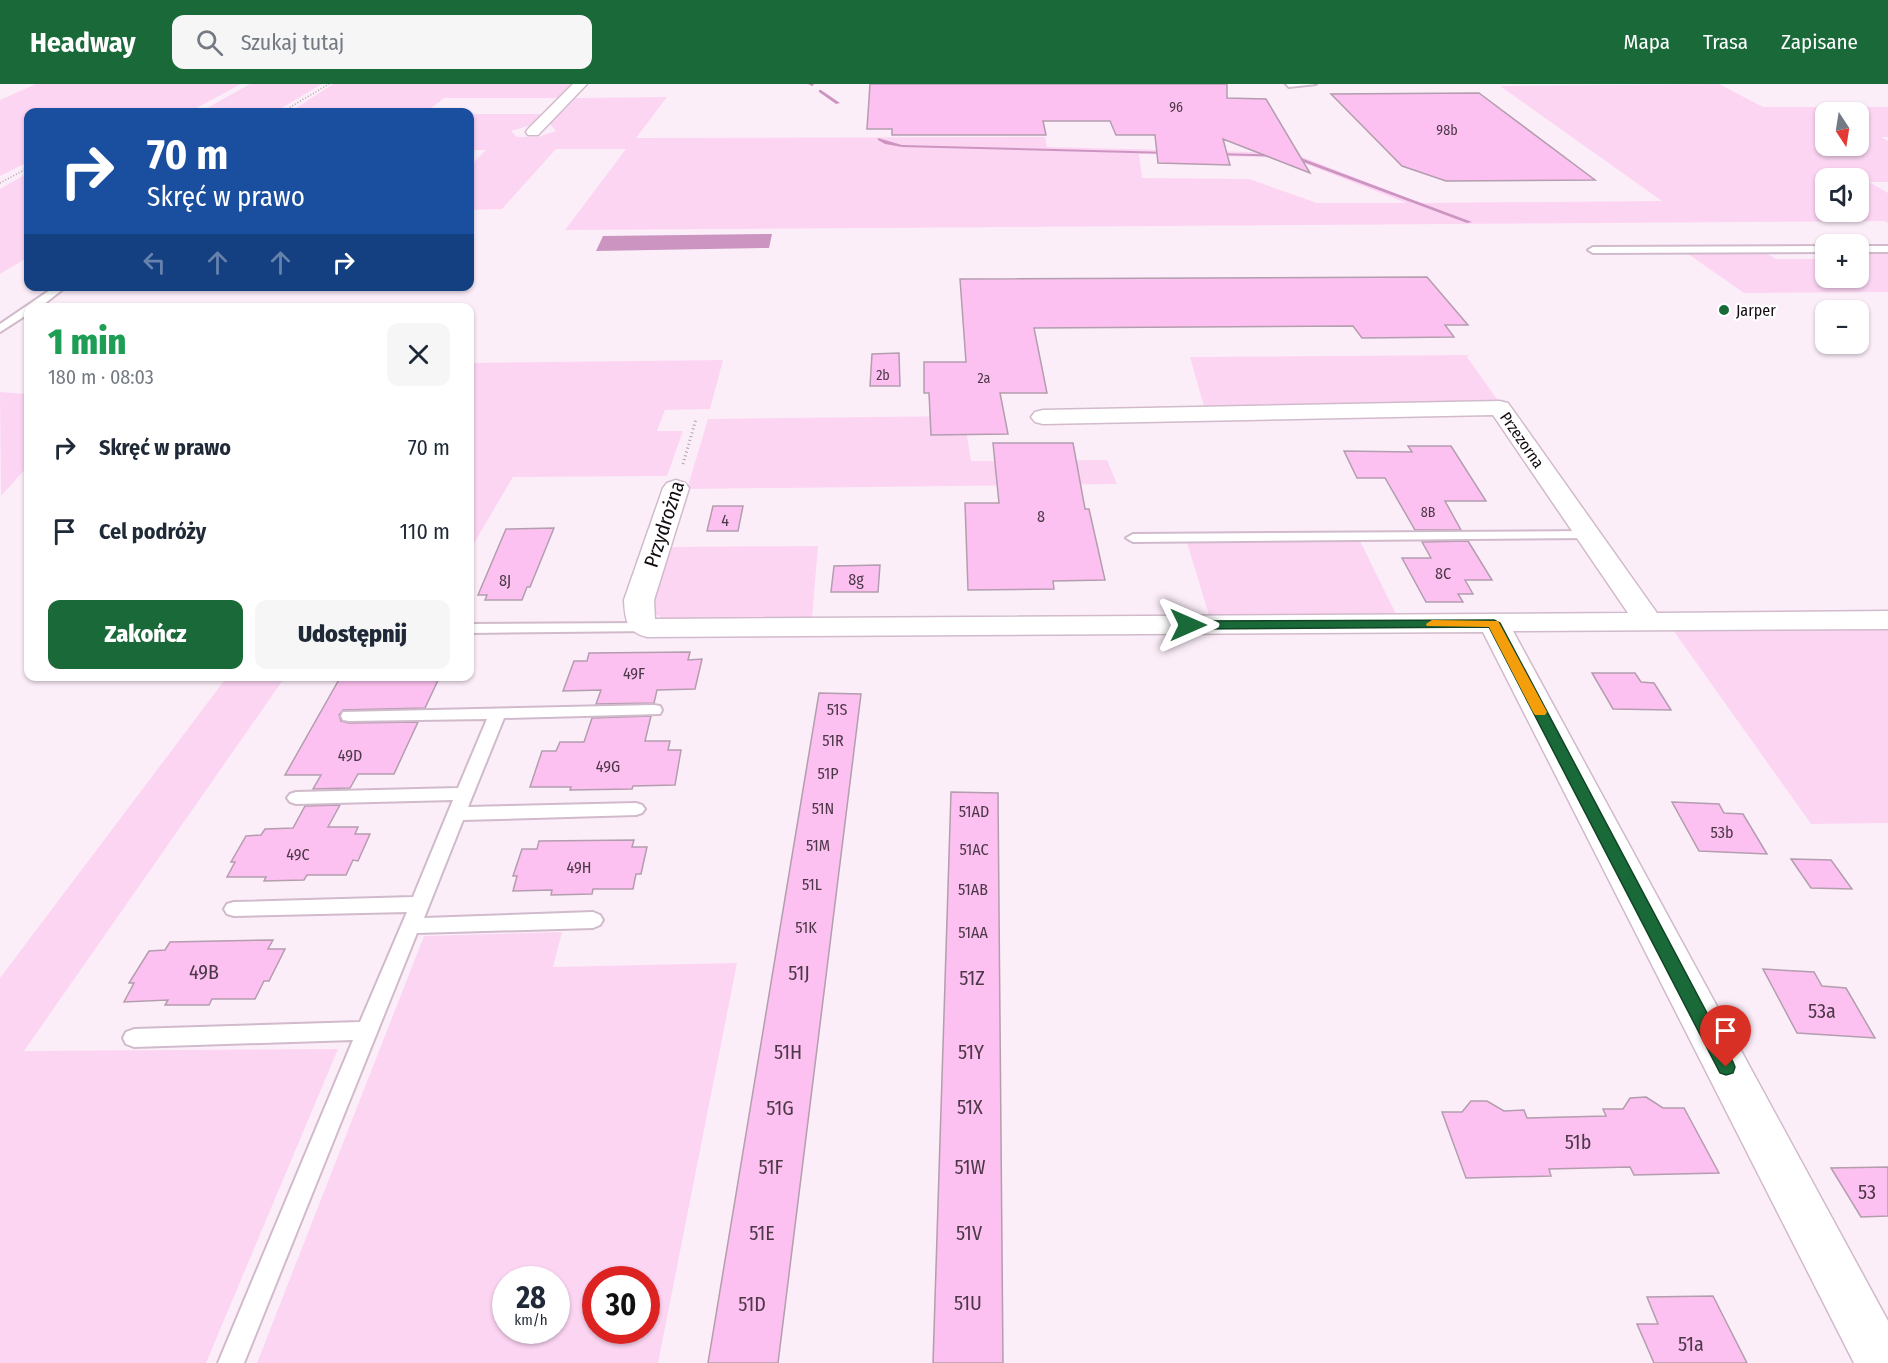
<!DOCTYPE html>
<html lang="pl">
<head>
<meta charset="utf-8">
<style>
  :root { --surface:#fff; --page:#f6f6f7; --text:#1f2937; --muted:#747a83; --accent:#1a6939 }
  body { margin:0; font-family:"Fira Sans Condensed",sans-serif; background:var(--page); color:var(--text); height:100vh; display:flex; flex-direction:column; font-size:22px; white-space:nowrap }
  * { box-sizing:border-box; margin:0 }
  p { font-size:20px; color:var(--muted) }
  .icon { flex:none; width:33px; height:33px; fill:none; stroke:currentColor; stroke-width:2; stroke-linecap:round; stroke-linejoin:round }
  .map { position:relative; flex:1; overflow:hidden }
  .panel { position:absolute; left:24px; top:219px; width:450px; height:378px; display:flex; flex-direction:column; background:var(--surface); border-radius:12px; box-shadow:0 2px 4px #0004 }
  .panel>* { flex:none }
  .hud { position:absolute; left:24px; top:24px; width:450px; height:183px; border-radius:12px; box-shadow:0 2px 4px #0004; background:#1a4fa0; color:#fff; overflow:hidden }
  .needle { width:39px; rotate:168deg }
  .controls { position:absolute; left:1815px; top:18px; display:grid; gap:12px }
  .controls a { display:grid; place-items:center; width:54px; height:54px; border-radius:12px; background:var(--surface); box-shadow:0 2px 4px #0004; font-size:30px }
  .speed { position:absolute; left:492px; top:1182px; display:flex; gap:12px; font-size:30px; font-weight:700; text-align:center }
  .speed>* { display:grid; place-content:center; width:78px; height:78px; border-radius:50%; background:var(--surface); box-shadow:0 2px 4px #0004; line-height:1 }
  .speed small { font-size:15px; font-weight:400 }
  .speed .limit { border:9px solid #d22; background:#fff; color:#111 }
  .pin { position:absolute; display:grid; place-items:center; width:51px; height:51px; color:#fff; margin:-62px -26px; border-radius:50% 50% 50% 0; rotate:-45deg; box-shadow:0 0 6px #0007 }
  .pin .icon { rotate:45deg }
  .me { position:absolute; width:66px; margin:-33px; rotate:90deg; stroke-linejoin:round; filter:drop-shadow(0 0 4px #0008) }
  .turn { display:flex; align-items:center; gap:21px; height:126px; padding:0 24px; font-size:27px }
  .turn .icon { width:78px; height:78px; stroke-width:2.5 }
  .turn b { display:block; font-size:42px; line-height:51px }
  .lanes { display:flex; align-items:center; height:57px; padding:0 24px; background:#0003; justify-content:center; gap:30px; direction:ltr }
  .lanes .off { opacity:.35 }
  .round { display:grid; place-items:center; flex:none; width:63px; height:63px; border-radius:12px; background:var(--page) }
  .head { display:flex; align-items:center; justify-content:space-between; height:102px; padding:0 24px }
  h1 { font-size:36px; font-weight:800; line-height:45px; color:#1e9e55 }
  .action { display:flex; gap:12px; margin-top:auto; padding:12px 24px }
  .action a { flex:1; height:69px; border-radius:12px; background:var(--accent); color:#fff; font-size:24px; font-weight:800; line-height:69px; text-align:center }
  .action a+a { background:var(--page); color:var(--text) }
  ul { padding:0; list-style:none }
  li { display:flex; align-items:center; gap:18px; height:84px; padding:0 24px }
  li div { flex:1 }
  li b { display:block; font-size:22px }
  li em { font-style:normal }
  header { display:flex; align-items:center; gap:36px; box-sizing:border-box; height:84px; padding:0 30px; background:var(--accent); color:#fff }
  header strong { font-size:28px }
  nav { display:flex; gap:33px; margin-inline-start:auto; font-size:21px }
  .search { width:420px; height:54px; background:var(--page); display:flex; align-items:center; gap:15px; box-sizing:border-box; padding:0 21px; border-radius:12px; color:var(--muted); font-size:22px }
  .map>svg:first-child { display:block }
</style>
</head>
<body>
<header>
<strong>Headway</strong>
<div class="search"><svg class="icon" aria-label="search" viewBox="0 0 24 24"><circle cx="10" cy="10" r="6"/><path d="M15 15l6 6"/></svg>Szukaj tutaj</div>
<nav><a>Mapa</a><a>Trasa</a><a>Zapisane</a></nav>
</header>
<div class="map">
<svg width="1888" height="1279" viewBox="0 0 1888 1279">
  <rect width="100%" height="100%" fill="#fceef9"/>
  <path fill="#fcd5f3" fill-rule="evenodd" d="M36 0H241L189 28H28V78L0 92V16Z
    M250 0H322L275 28H200Z
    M333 0H571L557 14H444L426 28H290Z
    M1719 0 1763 23H1888V53H1881L1888 57V98H1869L1888 109V139L1884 137 565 146 626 65H556L502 125 470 126V82L486 66H470V30H541L531 41 511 47 517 53H538L556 47 550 40 576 14 667 13 636 54 1045 53 1047 63 1292 69 1420 119 1662 117 1500 2ZM1826 28H1858V62H1826ZM1139 70 1291 74 1406 119H1317L1249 95 1142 94ZM1826 94H1858V128H1826Z
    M28 89V173L0 190V105Z
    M1859 168H1888V208L1744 209 1688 170 1766 169 1776 175H1825L1826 194H1858Z
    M1469 271 1467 273 1499 318 1205 326 1190 273Z
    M723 276 710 325 665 326 657 347H683L667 392 513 393 470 466V279Z
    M0 308 28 310V382L1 412Z
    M964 332 971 377 1107 376 1117 400 687 405 708 335Z
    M1360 457 1396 530 1209 531 1187 459Z
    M818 462 812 534 663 535 651 527 670 463Z
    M1888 545V739L1811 740 1673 546Z
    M227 593H285L24 967 338 965 206 1279H0V894Z
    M562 848 553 883 737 879 658 1279H257L424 852ZM506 1196H556V1246H506ZM596 1196H646V1246H596Z"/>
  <path fill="#cc95c1" d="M772 150 769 164 596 167 603 152Z"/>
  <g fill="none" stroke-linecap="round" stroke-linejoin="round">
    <path fill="#cc95c1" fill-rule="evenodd" d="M808 0H813L814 1 812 2Z
      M819 6H821L840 19 836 20 819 8Z
      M878 54 902 61 1169 68 1171 69 1169 70 902 63 885 60 878 56Z
      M1213 69 1293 71 1472 138 1467 139 1290 73 1215 71Z"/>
  </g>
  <path fill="#fcc1f0" stroke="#b39dae" stroke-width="1.5" d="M870 0H1227V14L1266 15 1310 89 1223 55 1230 81 1158 79 1155 51H1116L1110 37H1043L1046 51H892V45H867Z
    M1479 9 1595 96 1446 97 1402 82 1331 10Z
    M1427 193 1468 241H1445L1454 253 1362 254 1353 242 1034 244 1047 309H1000L1008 350 931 351 929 309H924V278H966L960 195Z
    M899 269 900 302H870L872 270Z
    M993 359H1073L1085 425H1089L1105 496 1053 497 1054 505 968 506 965 419H999Z
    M1408 362H1451L1486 417H1445L1461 446H1415L1385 394H1357L1344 367 1412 368Z
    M713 422H743L738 447H707Z
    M554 444 530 503H527L522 516H485L487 511H478L506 445Z
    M1468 457 1492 496H1465L1473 510H1458L1463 518H1426L1402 474H1431L1422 458Z
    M880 481 878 508H831L834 482Z
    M690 568 688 576 702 575 695 605 657 606 654 619 596 620 601 606 563 607 574 577H587L589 569Z
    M1592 589H1635L1641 598 1654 599 1671 626 1613 625Z
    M341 592H440L425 624 343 626 339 631 341 637 349 639 418 638 394 690H358L350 704 313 705 321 691H285Z
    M819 609 861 610 778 1279H708Z
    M651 632 645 657H670L668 666H681L675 701 633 702 632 705 570 706 571 703H530L542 667H556L560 658H584L592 634Z
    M951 708 998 709 1003 1279H933Z
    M1672 718 1719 720 1724 729 1743 730 1767 770 1699 767Z
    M340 721 328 743H358L355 750H370L358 777 353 776 346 791H307L304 796 264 797 266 793H227L235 778H231L246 752 261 751 265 745 293 744 305 722Z
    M634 756 632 763H647L641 790H636L633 805H593L592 810 551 811 552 806 513 807 517 792H513L522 765H537L539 757Z
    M1791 775 1831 776 1852 805 1811 804Z
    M273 856 268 865H285L269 897H264L255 915H212L209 921H165L168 916 124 918 134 899H129L149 867 165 866 170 858Z
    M1763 885 1814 888 1822 902 1846 904 1875 954 1797 949Z
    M1646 1013 1663 1024H1684L1719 1089 1634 1091 1630 1083 1549 1085 1551 1092 1466 1094 1442 1028H1462L1471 1017H1487L1504 1027 1524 1026 1527 1034 1606 1032 1603 1025H1623L1630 1014Z
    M1888 1083V1132L1861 1133 1831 1084Z
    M1713 1212 1747 1279H1654L1637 1240H1658L1647 1213Z"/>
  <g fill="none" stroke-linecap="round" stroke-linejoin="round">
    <defs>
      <path id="service" d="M1286 0H1316L1289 3Z
        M1826 162V168L1593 169 1588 166 1593 163Z
        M1858 162H1888V168H1858Z
        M56 202H67L39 224H28V230L0 248V240Z
        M1588 447 1593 448 1595 451 1593 454 1133 458 1126 454 1133 450Z
        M647 539 652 541 655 544 652 547 470 549V540Z
        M654 621 660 622 662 626 660 630 504 634 468 723 636 719 642 721 645 725 642 729 636 731 463 736 424 834 593 828 600 831 603 836 600 841 593 844 417 849 244 1279H218L353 956 134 963 126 960 123 954 126 948 134 945 360 938 407 828 234 832 227 830 224 825 227 820 234 818 413 813 453 716 296 720 290 718 287 714 290 710 296 708 458 704 487 635 349 637 343 636 341 632 343 628Z"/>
      <path id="minor" d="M573 0H587L538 51H528L526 48 528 45Z
        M1500 317 1508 319 1657 529 1888 527V545L1513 547 1888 1237V1279H1854L1483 548 647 553C626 548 625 535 624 516L663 404 667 399 676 396 685 399 689 404 654 516 655 535 1628 529 1493 331 1043 340 1035 338 1031 333 1035 328 1043 326Z"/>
    </defs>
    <use href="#service" stroke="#d1bacb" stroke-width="4"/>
    <use href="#minor" stroke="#d1bacb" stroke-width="3"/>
    <path stroke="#afa3ac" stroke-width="1.5" stroke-dasharray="1 2" stroke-linecap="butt" d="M282 28 329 0
      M0 99 28 84"/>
    <path stroke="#afa3ac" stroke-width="3" stroke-dasharray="1 3" stroke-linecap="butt" d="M683 380 696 335"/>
    <use href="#service" fill="#fff" fill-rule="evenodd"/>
    <use href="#minor" fill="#fff" fill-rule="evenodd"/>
  </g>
  <path fill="#1a6939" stroke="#114425" stroke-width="1.5" d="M1494 536 1500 539 1733 978 1735 983 1733 989 1726 991 1720 989 1489 543 1188 545 1182 541 1188 537Z"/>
  <path fill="#f59e0b" d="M1432 536 1498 537 1547 628 1545 631H1535L1533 628 1489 543 1427 542 1426 540Z"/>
  <circle fill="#1a6939" stroke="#fff" stroke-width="2" cx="1724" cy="226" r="6"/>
  <g text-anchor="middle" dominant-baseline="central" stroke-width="4.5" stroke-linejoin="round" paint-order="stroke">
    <g font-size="14" fill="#4c3848">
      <text x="1176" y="23">96</text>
      <text x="1447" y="46">98b</text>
      <text x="883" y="291">2b</text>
      <text x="984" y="294">2a</text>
      <text x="1428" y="428">8B</text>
    </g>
    <g font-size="16" fill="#120a10" stroke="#fff" text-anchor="start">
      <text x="1736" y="226">Jarper</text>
    </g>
    <g font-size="16" fill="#120a10" stroke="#fff">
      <text transform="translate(1522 356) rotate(55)">Przezorna</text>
    </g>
    <g font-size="16" fill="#4c3848">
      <text x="1041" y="432">8</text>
      <text x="725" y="436">4</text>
      <text x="1443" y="489">8C</text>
      <text x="856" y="495">8g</text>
      <text x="505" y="496">8J</text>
      <text x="634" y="589">49F</text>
      <text x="837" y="625">51S</text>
      <text x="833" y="656">51R</text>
      <text x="350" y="671">49D</text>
      <text x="608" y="682">49G</text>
      <text x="828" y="689">51P</text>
      <text x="823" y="724">51N</text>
      <text x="974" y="727">51AD</text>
      <text x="1722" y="748">53b</text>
      <text x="818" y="761">51M</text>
      <text x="974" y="765">51AC</text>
      <text x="298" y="770">49C</text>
      <text x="579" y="783">49H</text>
      <text x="812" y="800">51L</text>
      <text x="973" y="805">51AB</text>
      <text x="806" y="843">51K</text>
      <text x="973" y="848">51AA</text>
    </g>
    <g font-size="20" fill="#120a10" stroke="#fff">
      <text transform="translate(664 440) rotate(-72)">Przydrożna</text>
    </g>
    <g font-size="20" fill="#4c3848">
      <text x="204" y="888">49B</text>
      <text x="799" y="889">51J</text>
      <text x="972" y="894">51Z</text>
      <text x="1822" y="927">53a</text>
      <text x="788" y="968">51H</text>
      <text x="971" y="968">51Y</text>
      <text x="970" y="1023">51X</text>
      <text x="780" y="1024">51G</text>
      <text x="1578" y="1058">51b</text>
      <text x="771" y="1083">51F</text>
      <text x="970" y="1083">51W</text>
      <text x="1867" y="1108">53</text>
      <text x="762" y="1149">51E</text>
      <text x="969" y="1149">51V</text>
      <text x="968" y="1219">51U</text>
      <text x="752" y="1220">51D</text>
      <text x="1691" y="1260">51a</text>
    </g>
  </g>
</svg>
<div class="controls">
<a><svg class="needle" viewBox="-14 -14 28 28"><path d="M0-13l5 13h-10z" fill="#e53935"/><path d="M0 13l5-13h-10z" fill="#747a83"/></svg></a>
<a><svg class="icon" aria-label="sound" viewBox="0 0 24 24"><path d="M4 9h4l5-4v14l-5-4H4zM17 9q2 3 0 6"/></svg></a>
<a>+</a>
<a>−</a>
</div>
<div class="speed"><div>28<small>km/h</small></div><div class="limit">30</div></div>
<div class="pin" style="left:1726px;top:983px;background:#d93025"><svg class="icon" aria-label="arrive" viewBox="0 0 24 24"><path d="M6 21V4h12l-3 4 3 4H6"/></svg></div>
<svg class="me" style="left:1188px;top:541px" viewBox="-20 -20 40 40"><path d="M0-17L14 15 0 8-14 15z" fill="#1a6939" stroke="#fff" stroke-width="4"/></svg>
<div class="hud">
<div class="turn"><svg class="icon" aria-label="right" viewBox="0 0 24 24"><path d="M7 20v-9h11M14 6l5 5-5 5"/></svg><div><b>70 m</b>Skręć w prawo</div></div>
<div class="lanes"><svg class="icon off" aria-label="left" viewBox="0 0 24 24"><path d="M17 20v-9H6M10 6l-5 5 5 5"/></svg><svg class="icon off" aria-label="ahead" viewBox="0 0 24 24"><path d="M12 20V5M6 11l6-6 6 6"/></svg><svg class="icon off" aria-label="ahead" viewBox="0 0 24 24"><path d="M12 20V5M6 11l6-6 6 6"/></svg><svg class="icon" aria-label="right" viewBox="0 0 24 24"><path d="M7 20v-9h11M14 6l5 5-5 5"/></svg></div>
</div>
<section class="panel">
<div class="head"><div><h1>1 min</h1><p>180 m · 08:03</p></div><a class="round"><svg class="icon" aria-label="close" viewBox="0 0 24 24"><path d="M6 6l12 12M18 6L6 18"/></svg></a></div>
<ul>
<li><svg class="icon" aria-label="right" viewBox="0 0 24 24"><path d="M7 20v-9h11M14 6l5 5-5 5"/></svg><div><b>Skręć w prawo</b></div><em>70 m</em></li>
<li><svg class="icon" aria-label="arrive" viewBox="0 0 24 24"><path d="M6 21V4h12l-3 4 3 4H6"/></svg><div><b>Cel podróży</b></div><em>110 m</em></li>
</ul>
<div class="action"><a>Zakończ</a><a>Udostępnij</a></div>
</section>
</div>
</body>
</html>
